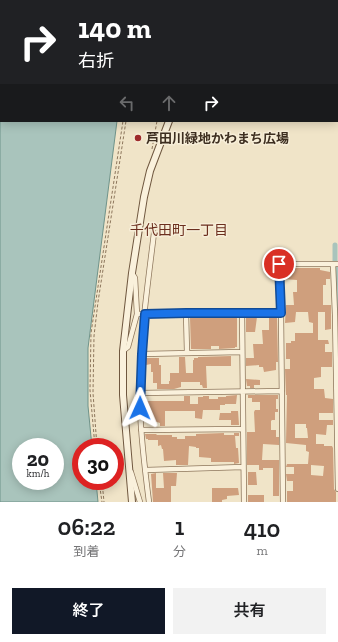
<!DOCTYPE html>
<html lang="ja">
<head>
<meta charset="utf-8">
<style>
  :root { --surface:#fff; --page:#f2f2f2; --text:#202124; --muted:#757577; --accent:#111827 }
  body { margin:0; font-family:"Zilla Slab","Noto Sans JP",serif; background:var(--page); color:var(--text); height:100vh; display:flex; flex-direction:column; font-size:15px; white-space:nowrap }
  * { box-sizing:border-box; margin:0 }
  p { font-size:13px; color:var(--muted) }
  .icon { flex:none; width:22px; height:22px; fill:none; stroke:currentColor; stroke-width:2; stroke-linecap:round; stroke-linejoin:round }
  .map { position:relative; height:502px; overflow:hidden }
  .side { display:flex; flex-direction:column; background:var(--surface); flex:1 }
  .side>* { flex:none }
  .hud { position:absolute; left:0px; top:0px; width:338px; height:122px; box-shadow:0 2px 10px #0003; background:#202124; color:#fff; overflow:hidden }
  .speed { position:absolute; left:12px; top:438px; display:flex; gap:8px; font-size:20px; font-weight:700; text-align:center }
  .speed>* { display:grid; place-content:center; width:52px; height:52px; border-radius:50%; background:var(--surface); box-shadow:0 2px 10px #0003; line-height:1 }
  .speed small { font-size:10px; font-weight:400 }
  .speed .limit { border:6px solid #d22; background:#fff; color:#111 }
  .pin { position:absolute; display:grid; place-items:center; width:34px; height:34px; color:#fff; margin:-17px; border:2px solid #fff; border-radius:50%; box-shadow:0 1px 4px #0007 }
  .me { position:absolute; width:44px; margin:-22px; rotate:1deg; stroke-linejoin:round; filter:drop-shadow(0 0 3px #0008) }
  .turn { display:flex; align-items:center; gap:14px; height:84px; padding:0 12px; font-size:18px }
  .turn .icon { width:52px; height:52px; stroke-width:2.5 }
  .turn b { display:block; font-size:28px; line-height:34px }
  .lanes { display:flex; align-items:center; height:38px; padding:0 12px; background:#0003; justify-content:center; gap:20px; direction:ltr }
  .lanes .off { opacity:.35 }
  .eta { display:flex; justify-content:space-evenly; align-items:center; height:68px; text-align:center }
  .eta b { font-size:24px; font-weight:600; line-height:28px }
  .action { display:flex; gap:8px; margin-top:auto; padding:8px 12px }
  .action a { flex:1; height:46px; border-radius:0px; background:var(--accent); color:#fff; font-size:16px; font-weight:600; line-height:46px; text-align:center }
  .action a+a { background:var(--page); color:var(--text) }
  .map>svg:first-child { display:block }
</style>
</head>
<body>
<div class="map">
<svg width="338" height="502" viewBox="0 0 338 502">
  <rect width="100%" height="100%" fill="#f0e4c8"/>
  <path fill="#c9cf9b" d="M205 0H338V73L337 1H205Z"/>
  <path fill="#a9c4bc" stroke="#6f938a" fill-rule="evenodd" d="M0 0H131L1 1V121H117L88 348V406L92 447H81V481H96L98 502H0ZM21 447H55V481H21Z"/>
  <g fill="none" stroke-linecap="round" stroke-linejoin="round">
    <path stroke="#a9c4bc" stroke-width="5" d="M335 245V261
      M337 267 338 314"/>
  </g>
  <path fill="#cf9f7d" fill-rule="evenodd" d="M295 268H320V270L330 272V279H326V285H323V305H331V329L325 330V312H318V340H328L329 344H325V352H332V367H321V377L314 378V389H324L325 398 333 399V413H319V420H333V425H327L326 435 316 434V444H324V446H332L333 448 334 489 336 492V502H287V491H293V481H287L286 474H294V467H286L287 464H308L309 452 306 451V445L286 443 287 395H286L285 369H290V359H286V343H291V341H295V333H313V323L309 322 308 312H296L295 322 285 323 286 305H294L293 292H297V280L283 279V272L285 271 295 270ZM295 424H306V428H307L308 438H295ZM311 465 324 466 323 476 311 475Z
    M207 317 237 318V347H235V348L219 349V346H211V349H191L190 318Z
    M246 317H257L255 332H246Z
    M269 317H277L278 362H276V370L264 372 263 367H259V365L246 366V358H254L253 344H263L262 330H269Z
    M231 356V366H206L207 388H203L202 385H200V382H181V387L174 389H157V383H153V372H151V364L146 365V358H159V365H161V384H169V381H170V373H179V357H185L186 373H193V360H194V358H198V357Z
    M246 379 260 380V385H254V388H250V386H247Z
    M237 395 236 404H225V405H220V410H203L202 419 195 418V411H165V426H160V423L157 422H152L151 411H144V402L146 401H184V396H190V404H198V397H203V396H209V399H218V397H226V396Z
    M248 395H278V399H276V409H278V412H275V420H272L271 421V430H276V437H279V445L263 444 262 460H279V496H273V468H263V470H259V465H247V432H255L254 412 255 410H260V402H252V398H248Z
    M231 411H238L239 425H231V420H219L220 413H231Z
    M224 433V435H234V433H239V436H235L236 448H238L239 463 234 464V462H211V458L199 457V448H196V447L189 446 188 465H176V460L164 461 163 449H162L161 445 158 446V440H148V439H146L145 434H156L157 435H172V437H177V439H185V436H196V434Z
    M248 472H256L257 485H248Z
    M156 473V488H164L163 473H177L176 486H171V502H153L151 474Z
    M212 488H238L239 495 227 496V499L222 500V502H212Z
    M248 495H264V502H248Z"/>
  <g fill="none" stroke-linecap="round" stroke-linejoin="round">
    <defs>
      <path id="street" d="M197 1V0
        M333 264 335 315 338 489
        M132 273 135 278 137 314
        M242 312 244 502
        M186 313 187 353
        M123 351 128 347 137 314 281 313
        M142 354 242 352
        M140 393 282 391
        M141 430 243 429
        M146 470 243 467
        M131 472 140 502
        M149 502C145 471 141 439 140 408 138 350 147 291 154 233
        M283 502 281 313 279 264H338"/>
      <path id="secondary" d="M185 0V1
        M337 81H338
        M132 502 123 395V351L132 273 144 197 150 171 169 121"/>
    </defs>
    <use href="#street" stroke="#8d765c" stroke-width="6"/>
    <use href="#secondary" stroke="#6f573f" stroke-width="8"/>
    <path stroke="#8d765c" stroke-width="1" stroke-dasharray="3 2" stroke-linecap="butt" d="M139 1V0
      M142 1V0
      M177 1 178 0
      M152 149 157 121
      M95 447 90 390 91 333 123 121
      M97 447 93 393 94 336 98 302 126 121
      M99 481 102 502
      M102 481 104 502"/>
    <use href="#street" stroke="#faf1dc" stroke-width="4.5"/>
    <use href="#secondary" stroke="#faf1dc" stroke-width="6"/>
  </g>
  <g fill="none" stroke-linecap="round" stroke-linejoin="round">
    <defs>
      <path id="route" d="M140 408 142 354 145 314 186 313H281L279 264"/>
    </defs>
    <use href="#route" stroke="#114b97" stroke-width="10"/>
    <use href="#route" stroke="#1a73e8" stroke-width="7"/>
  </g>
  <circle fill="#9e2a2b" stroke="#f7eed8" stroke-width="1.5" cx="138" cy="138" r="4"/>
  <g text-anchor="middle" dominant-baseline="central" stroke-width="3" stroke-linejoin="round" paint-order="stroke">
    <g font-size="13" font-weight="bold" fill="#3d2e20" stroke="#f7eed8" text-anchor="start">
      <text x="146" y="138">芦田川緑地かわまち広場</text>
    </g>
    <g font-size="14" fill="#6b2e1e" stroke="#f7eed8">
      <text x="179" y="230">千代田町一丁目</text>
    </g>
  </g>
</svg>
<div class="speed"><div>20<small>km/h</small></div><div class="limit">30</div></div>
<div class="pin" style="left:279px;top:264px;background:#d93025"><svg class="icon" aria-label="arrive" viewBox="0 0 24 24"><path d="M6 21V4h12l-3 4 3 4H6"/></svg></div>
<svg class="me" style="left:140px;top:408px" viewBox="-20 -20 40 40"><path d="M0-17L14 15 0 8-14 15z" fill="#1a73e8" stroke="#fff" stroke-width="4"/></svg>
<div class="hud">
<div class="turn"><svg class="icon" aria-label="right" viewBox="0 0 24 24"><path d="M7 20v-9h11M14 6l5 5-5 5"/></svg><div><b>140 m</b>右折</div></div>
<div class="lanes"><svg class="icon off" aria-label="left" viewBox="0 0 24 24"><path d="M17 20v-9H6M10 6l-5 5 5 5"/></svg><svg class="icon off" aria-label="ahead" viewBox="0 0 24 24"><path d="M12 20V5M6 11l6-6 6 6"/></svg><svg class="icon" aria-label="right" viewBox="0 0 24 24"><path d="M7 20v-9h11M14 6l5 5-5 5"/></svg></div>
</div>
</div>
<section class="side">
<div class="eta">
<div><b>06:22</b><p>到着</p></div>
<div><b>1</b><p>分</p></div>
<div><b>410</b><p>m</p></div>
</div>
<div class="action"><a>終了</a><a>共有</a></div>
</section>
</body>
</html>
